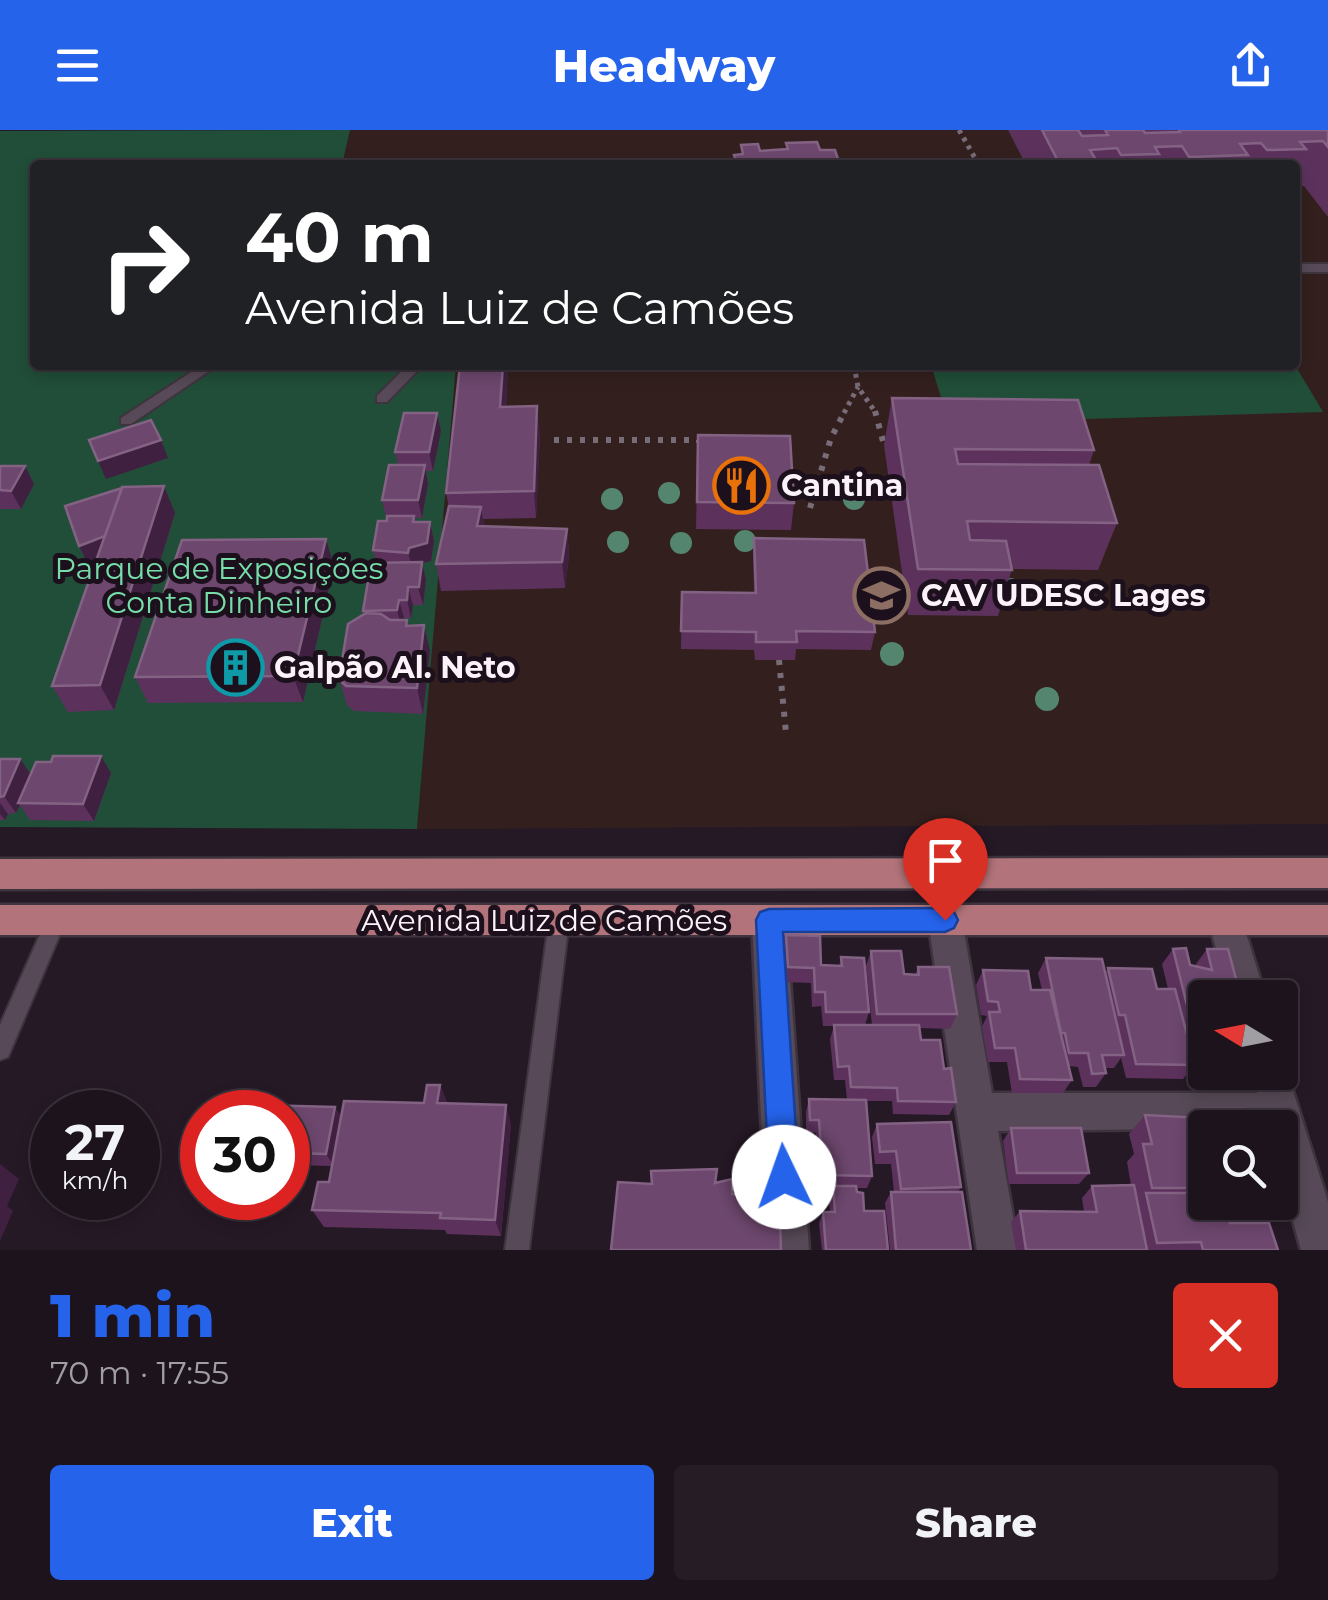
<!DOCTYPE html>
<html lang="en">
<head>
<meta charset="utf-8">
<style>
  :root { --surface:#1c131c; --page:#251c25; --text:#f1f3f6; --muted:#a09ea3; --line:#3a323b; --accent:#2563eb }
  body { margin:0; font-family:Montserrat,sans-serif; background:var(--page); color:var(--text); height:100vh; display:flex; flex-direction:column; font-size:38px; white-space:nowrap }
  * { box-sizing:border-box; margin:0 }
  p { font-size:32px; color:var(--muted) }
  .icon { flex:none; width:55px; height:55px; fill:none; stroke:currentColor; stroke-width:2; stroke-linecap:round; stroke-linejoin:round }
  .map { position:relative; height:1120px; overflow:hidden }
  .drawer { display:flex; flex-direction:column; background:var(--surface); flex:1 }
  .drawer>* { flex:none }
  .hud { position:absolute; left:30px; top:30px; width:1270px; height:210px; border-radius:10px; box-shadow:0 5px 15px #0003,0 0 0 2px var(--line); background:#202124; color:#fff; overflow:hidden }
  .needle { width:65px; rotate:280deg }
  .buttons { position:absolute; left:1188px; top:850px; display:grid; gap:20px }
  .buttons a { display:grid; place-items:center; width:110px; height:110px; border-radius:10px; background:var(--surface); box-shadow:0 5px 15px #0003,0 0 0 2px var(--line); font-size:50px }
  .speed { position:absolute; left:30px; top:960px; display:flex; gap:20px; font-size:50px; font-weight:700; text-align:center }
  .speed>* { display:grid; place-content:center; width:130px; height:130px; border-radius:50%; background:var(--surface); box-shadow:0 5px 15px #0003,0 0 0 2px var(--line); line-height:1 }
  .speed small { font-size:25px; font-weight:400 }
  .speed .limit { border:15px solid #d22; background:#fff; color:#111 }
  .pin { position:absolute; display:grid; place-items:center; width:85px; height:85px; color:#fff; margin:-102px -42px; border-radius:50% 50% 50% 0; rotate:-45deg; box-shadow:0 0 10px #0007 }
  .pin .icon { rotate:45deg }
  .me { position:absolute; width:110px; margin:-55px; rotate:357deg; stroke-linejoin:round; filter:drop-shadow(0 0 8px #0008) }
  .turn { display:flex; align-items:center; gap:35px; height:210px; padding:0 50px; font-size:45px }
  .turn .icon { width:130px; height:130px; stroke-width:2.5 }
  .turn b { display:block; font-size:70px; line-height:85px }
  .round { display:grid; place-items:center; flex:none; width:105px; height:105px; border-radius:10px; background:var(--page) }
  .head { display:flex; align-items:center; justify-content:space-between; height:170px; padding:0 50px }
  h1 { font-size:60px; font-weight:800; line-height:75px; color:var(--accent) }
  .button { display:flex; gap:20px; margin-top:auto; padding:20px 50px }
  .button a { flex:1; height:115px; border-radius:10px; background:var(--accent); color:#fff; font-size:40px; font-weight:800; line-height:115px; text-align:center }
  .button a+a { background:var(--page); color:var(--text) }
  header { display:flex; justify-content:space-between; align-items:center; height:130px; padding:0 50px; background:var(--accent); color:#fff; font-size:45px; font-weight:800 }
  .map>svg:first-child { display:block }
</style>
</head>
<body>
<header><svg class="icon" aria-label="menu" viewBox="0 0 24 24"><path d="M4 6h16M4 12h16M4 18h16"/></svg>Headway<svg class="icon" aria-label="share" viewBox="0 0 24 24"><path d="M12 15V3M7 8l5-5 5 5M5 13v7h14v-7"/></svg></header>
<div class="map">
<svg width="1328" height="1120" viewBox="0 0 1328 1120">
  <rect width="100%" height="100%" fill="#261926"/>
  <path fill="#33201e" d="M350 0H1328V694L417 699 456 235H1295V35H342Z"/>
  <path fill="#214e38" d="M350 0 342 35H35V235H456L417 699 0 697V1Z
    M931 235H1295L1323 282 949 293Z"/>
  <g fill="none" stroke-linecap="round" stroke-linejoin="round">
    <defs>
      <path id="lane" d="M1295 134H1328V142H1295Z
        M202 235H218L131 294H121V288Z
        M408 235H423L387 272H377V266Z
        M56 781 63 784 66 790 8 927 0 930V895L49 784Z
        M559 781 566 784 569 790 529 1120H505L549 790 552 784Z"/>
      <path id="street" d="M769 775 781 779 786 790 809 1120H767L752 790 757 779Z
        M945 775 957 779 962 790 992 963H1257L1251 942H1280V928L1283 929 1328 1072V1120H1301L1280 1044V998L998 1001 1019 1120H977L928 790 933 779Z
        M1225 775 1237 779 1242 790 1266 868H1230L1208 790 1213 779Z"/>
      <path id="primary" d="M1328 728V758L0 759V729Z
        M0 775H1328V805H0Z"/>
    </defs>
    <use href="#lane" stroke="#3e343e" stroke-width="4"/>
    <use href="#street" stroke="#3e343e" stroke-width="5"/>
    <use href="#primary" stroke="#3e343e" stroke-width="5"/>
    <path stroke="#776c77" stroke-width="5" stroke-dasharray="4 5" stroke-linecap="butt" d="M959 0 979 35
      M854 235 858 257 876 283
      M844 283 858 257"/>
    <path stroke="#776c77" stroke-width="6" stroke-dasharray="5 8" stroke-linecap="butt" d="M875 281 884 315
      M554 310H699V314
      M810 378 831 308 845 281
      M779 530 786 603"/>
    <use href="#lane" fill="#574957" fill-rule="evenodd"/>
    <use href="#street" fill="#574957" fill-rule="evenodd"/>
    <use href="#primary" fill="#b2747a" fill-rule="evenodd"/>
  </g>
  <g fill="#53856f">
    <circle cx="669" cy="363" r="11"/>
    <circle cx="612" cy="369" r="11"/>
    <circle cx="854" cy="369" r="11"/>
    <circle cx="745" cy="411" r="11"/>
    <circle cx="618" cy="412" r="11"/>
    <circle cx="681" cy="413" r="11"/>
    <circle cx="1010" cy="459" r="11"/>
    <circle cx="892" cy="524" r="12"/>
    <circle cx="1047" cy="569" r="12"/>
  </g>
  <path fill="#5c325d" d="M1008 0H1328V87L1304 56H1295V35H1026Z
    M508 238 506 277 540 303 536 388 483 389 484 397 567 399 569 425 565 458 441 461 436 434 449 377 446 363Z
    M892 268 1094 320 1089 335 1117 393 1098 440 1012 439 998 486 908 485 884 315Z
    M437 283 441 301 433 341H426L428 354 422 388H415L416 392H430L434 411 431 431 422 433 426 450 423 475H413L411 488H404L403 490H407L409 496 430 521 423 584 354 581 347 575 339 549 364 485 363 481 377 433 373 420 387 391 382 370 398 335 395 322Z
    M698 305 794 373 791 400 696 399Z
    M0 336H25L34 354 21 379H0Z
    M175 383 114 580 68 582 52 556 96 431 88 434 79 416Z
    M754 408 875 502 871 520 796 519 795 530H755L754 520 681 519 682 462 754 463 753 426Z
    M334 436 303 572 148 573 135 547Z
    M0 629 30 644 111 643 94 691 30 690 20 675 16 683 8 684 5 690H0Z
    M786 805 821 835 839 836 841 827 869 882 865 895H872L866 836 871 821 904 844 915 845 918 837 957 884 950 899 919 898 921 910 944 939 956 972 949 985 893 984 892 971H867L872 1046 867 1058H856L857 1062 864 1081 888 1120H822L819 1093 823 1082H830L829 1068 833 1057H819L816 1003 806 1002V982L809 969 847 970 845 950H834L830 909 834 896H823L821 876 812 877 811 853 785 852 784 820Z
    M1173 819 1190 835 1196 836V834L1207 819H1228L1205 868V942H1260L1248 954H1236L1233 945H1230L1221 955 1191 953 1189 942 1183 949 1126 948 1121 928 1114 938H1105L1106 943 1096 957H1083L1078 937 1068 936 1072 950 1063 963H1012L1007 932H988L982 897 987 886 981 885 976 855 983 840 1031 860H1042L1038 843 1046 828 1105 843 1108 838 1157 859H1168L1162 834Z
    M440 955 447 973 511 994 501 1106 447 1104 445 1100 324 1097 312 1080 329 1052 332 1036 288 1035V982L335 977 341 987 424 973Z
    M1200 979 1205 998V1072L1230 1093 1278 1120H1016L1011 1092 1020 1081 1084 1082 1082 1068 1092 1056 1131 1055 1127 1032 1134 1024 1129 1004 1145 985 1193 987Z
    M877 994 961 1057 958 1062 971 1120H890L885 1073 891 1062H894L891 1034H875L872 1007Z
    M1011 998 1089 1043 1079 1054H1009L1003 1011Z"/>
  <path fill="#3f2040" d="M503 235H508V238L504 304 500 277Z
    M537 276 540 303 536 388 534 361Z
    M437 283 441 301 433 341 429 322Z
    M161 310 168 328 106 349 98 331Z
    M425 335 428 354 422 388 418 370Z
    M25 336 34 354 21 379 11 361Z
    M164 356 175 383 114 580 100 555Z
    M481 377 485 404 477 396Z
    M430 392 434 411 431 431 422 433 426 450 423 475 408 423 409 418Z
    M567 399 569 425 565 458 562 432Z
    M113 403 121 421 88 434 79 416Z
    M326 409 334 436 303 572 293 546Z
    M408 457 413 475 411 488 407 470Z
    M399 470 404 488 402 498 397 480Z
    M424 495 430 521 423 584 417 558Z
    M101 626 111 643 94 691 83 674Z
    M20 629 32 646 18 673 20 675 16 683 4 666Z
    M0 673 8 684 5 690 0 684Z
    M440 955 447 974 437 973Z
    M506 975 511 994 501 1106 495 1090Z
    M335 977 342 990 334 1036 326 1024Z
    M0 1034 19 1049 7 1076 13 1081 0 1111Z"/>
  <path fill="#6d476e" stroke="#836284" stroke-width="2.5" d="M1042 0H1078L1082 6 1108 5 1105 0H1143L1145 3 1180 2 1179 0H1328V17L1323 11 1300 12 1306 19 1267 20 1261 13 1240 14 1248 25 1189 27 1182 16 1155 17 1159 24 1121 25 1117 18 1090 20 1099 35H1060Z
    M817 12 820 20H835L840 35H737L734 25 743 24 741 15 758 14 760 21 788 19 786 13Z
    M330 30V35H310V31Z
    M507 32V35H476V33Z
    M650 32H670V35H650Z
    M460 235H503L500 277 537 276 534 361 446 363Z
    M892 268 1078 270 1094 320 955 319 958 334 1099 335 1117 393 967 391 970 410 1006 411 1012 440 918 439Z
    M404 283H437L429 322H395Z
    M151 290 161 310 98 331 89 310Z
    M698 305 790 306 794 373 697 372Z
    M389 335H425L418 370H382Z
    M0 336H25L11 361 0 360Z
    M164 356 100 555 52 556 122 357Z
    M122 358 105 406 79 416 65 376Z
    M449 376 481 377 477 396 567 399 562 432 436 434Z
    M387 386H414L413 392H430L427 413 409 418 408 423 373 420 378 391H387Z
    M754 408 864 410 875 502 796 501 797 512H756V502L681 501 682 462 756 463Z
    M326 409 293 546 135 547 182 410Z
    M422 432 419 457H408L407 470H399L397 480 363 481 371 433Z
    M366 483 381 484 390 490H407L406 496 424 495 417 558 346 556 339 549 348 494Z
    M53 626H101L83 674 18 673 36 632H51Z
    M0 629H20L4 666 0 667Z
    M786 805 820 806 821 835 842 836 841 827 864 828 869 882H826L825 862H815L814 838 788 837Z
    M1186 818 1190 835 1212 840 1207 819H1228L1241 868H1205V940H1203L1173 819Z
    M871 821H901L904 844 919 845 918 837H949L957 884H877Z
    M1046 828 1102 829 1124 925H1102L1106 943 1092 944 1088 923H1069L1065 903H1061Z
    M1108 838 1152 839 1157 859H1175L1195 935 1136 934 1125 885H1119Z
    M983 840 1028 841 1031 860H1050L1072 950 1020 949 1015 918H995L989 882H1000L998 872 988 871Z
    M834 895H919L921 910H940L944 939 951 938 956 972 898 971 897 958 851 957 849 936 838 937Z
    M427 955H440L437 973 506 975 495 1090 440 1088 441 1083 312 1080 318 1052H329L344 971 424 973Z
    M809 969 866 970 872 1046 823 1045 819 990H810Z
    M258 975 335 977 326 1024 288 1023V982H256Z
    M1200 979H1245L1249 994 1271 995V998H1205V1058H1152L1143 1014H1152L1145 985 1203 988Z
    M951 992 961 1057 901 1059 896 1021 880 1022 877 994Z
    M1011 998H1081L1089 1043H1017Z
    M1280 1027 1288 1053H1280Z
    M717 1039 715 1053 732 1049V1064L766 1067 776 1075 780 1090 781 1120H611L618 1052 652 1054 651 1041Z
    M1134 1055 1147 1120H1026L1020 1081 1097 1082 1092 1056Z
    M833 1056H856L857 1062 863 1063 864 1081H884L888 1120H826L823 1082H835Z
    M891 1062H962L971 1120H896Z
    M1146 1063H1205V1072H1225L1230 1093H1269L1278 1120H1203L1201 1112 1157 1113Z"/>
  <path fill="#2563eb" stroke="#184099" stroke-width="2.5" d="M945 778 954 782 958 790 954 798 945 802H783L799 1047 795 1057 784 1062 774 1057 769 1047 756 790 760 782 769 779Z"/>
  <defs>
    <symbol id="restaurant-ring" viewBox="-11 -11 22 22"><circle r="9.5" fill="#1c101c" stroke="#e8710a" stroke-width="1.5"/><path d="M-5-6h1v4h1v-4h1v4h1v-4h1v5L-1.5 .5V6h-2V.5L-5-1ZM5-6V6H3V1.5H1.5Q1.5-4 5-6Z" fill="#e8710a"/></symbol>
    <symbol id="university-ring" viewBox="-11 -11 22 22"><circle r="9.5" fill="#1c101c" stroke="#8d6e63" stroke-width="1.5"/><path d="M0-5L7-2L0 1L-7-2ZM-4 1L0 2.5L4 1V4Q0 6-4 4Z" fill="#8d6e63"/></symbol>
    <symbol id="building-ring" viewBox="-11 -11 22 22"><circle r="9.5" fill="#1c101c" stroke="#0f9aa8" stroke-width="1.5"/><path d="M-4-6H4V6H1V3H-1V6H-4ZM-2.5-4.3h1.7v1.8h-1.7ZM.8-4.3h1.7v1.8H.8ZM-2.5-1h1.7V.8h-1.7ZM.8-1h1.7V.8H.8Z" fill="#0f9aa8"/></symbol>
  </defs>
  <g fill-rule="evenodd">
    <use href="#restaurant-ring" x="710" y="324" width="63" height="63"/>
    <use href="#university-ring" x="850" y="434" width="63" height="63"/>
    <use href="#building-ring" x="204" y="506" width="63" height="63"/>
  </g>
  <g text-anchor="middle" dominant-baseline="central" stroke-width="10" stroke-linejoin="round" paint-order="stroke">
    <g font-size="30" font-weight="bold" fill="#fbf2fa" stroke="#1c101c" text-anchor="start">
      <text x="781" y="355">Cantina</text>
      <text x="921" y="465">CAV UDESC Lages</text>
      <text x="274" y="537">Galpão Al. Neto</text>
    </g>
    <g font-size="30" fill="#77deaa" stroke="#1c101c">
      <text x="219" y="438">Parque de Exposições<tspan x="219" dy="34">Conta Dinheiro</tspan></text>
    </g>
    <g font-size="30" fill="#fbf2fa" stroke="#1c101c">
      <text x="544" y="790">Avenida Luiz de Camões</text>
    </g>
  </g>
</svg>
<div class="buttons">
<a><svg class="needle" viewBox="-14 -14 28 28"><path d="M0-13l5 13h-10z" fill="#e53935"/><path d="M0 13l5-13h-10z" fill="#a09ea3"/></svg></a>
<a><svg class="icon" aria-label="search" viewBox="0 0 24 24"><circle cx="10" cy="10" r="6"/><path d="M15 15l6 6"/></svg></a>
</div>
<div class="speed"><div>27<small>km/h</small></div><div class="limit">30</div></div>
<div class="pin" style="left:945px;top:790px;background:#d93025"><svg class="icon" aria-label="arrive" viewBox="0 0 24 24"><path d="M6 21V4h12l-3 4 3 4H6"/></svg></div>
<svg class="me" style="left:784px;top:1047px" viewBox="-20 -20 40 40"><circle r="19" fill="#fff"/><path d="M0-13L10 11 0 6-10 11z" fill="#2563eb"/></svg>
<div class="hud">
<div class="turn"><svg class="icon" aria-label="right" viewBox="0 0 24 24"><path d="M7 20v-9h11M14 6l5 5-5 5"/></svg><div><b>40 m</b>Avenida Luiz de Camões</div></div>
</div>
</div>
<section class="drawer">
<div class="head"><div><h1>1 min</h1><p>70 m · 17:55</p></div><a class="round" style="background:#d93025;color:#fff"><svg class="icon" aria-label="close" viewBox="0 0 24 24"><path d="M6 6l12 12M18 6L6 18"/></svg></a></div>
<div class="button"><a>Exit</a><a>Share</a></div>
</section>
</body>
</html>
